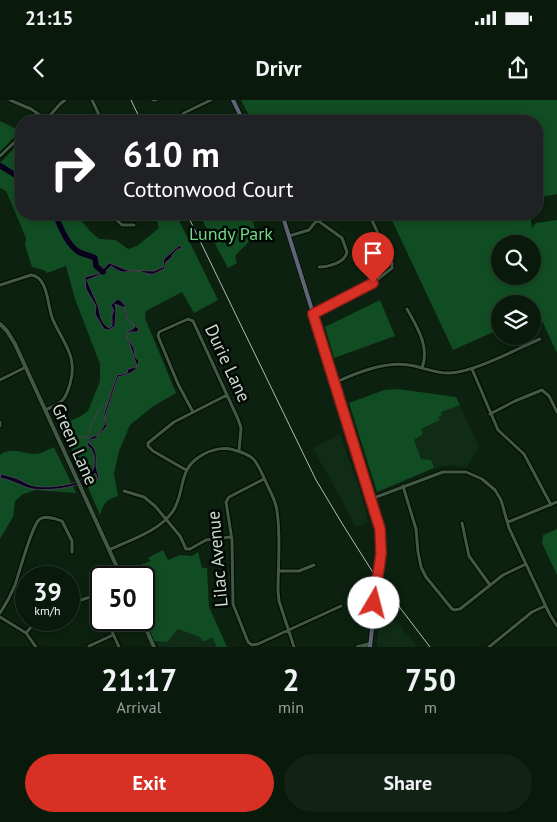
<!DOCTYPE html>
<html lang="en">
<head>
<meta charset="utf-8">
<style>
  :root { --surface:#09190c; --page:#122215; --text:#f1f3f6; --muted:#99a09d; --line:#29382d; --accent:#d93025 }
  body { margin:0; font-family:"PT Sans",sans-serif; background:var(--page); color:var(--text); height:100vh; display:flex; flex-direction:column; font-size:19px; white-space:nowrap }
  * { box-sizing:border-box; margin:0 }
  p { font-size:16px; color:var(--muted) }
  .icon { flex:none; width:28px; height:28px; fill:none; stroke:currentColor; stroke-width:2; stroke-linecap:round; stroke-linejoin:round }
  .map { position:relative; height:547px; overflow:hidden }
  .sheet { display:flex; flex-direction:column; background:var(--surface); flex:1 }
  .sheet>* { flex:none }
  .banner { position:absolute; left:15px; top:15px; width:528px; height:105px; border-radius:20px; box-shadow:0 2px 8px #0003,0 0 0 1px var(--line); background:#202124; color:#fff; overflow:hidden }
  .tools { position:absolute; left:491px; top:135px; display:grid; gap:10px }
  .tools a { display:grid; place-items:center; width:50px; height:50px; border-radius:50%; background:var(--surface); box-shadow:0 2px 8px #0003,0 0 0 1px var(--line); font-size:25px }
  .speed { position:absolute; left:15px; top:466px; display:flex; gap:10px; font-size:25px; font-weight:700; text-align:center }
  .speed>* { display:grid; place-content:center; width:65px; height:65px; border-radius:50%; background:var(--surface); box-shadow:0 2px 8px #0003,0 0 0 1px var(--line); line-height:1 }
  .speed small { font-size:12px; font-weight:400 }
  .speed .limit { border:2px solid #111; border-radius:8px; background:#fff; color:#111 }
  .pin { position:absolute; display:grid; place-items:center; width:42px; height:42px; color:#fff; margin:-51px -21px; border-radius:50% 50% 50% 0; rotate:-45deg; box-shadow:0 0 5px #0007 }
  .pin .icon { rotate:45deg }
  .me { position:absolute; width:55px; margin:-28px; rotate:8deg; stroke-linejoin:round; filter:drop-shadow(0 0 4px #0008) }
  .turn { display:flex; align-items:center; gap:18px; height:105px; padding:0 25px; font-size:22px }
  .turn .icon { width:65px; height:65px; stroke-width:2.5 }
  .turn b { display:block; font-size:35px; line-height:42px }
  .eta { display:flex; justify-content:space-evenly; align-items:center; height:85px; text-align:center }
  .eta b { font-size:30px; font-weight:700; line-height:35px }
  .action { display:flex; gap:10px; margin-top:auto; padding:10px 25px }
  .action a { flex:1; height:58px; border-radius:30px; background:var(--accent); color:#fff; font-size:20px; font-weight:700; line-height:58px; text-align:center }
  .action a+a { background:var(--page); color:var(--text) }
  .status { display:flex; justify-content:space-between; align-items:center; height:35px; padding:0 25px; background:var(--surface); direction:ltr }
  .status svg { height:14px; fill:currentColor }
  header { display:flex; justify-content:space-between; align-items:center; height:65px; padding:0 25px; background:var(--surface); font-size:22px; font-weight:700 }
  .map>svg:first-child { display:block }
</style>
</head>
<body>
<div class="status"><b>21:15</b><svg viewBox="0 0 49 12"><path d="M0 12V9h3v3zM5 12V6h3v6zM10 12V3h3v9zM15 12V0h3v12zM26 1h20v11H26zM47 4h2v5h-2z"/></svg></div>
<header><svg class="icon" aria-label="back" viewBox="0 0 24 24"><path d="M15 5l-7 7 7 7"/></svg>Drivr<svg class="icon" aria-label="share" viewBox="0 0 24 24"><path d="M12 15V3M7 8l5-5 5 5M5 13v7h14v-7"/></svg></header>
<div class="map">
<svg width="557" height="547" viewBox="0 0 557 547">
  <rect width="100%" height="100%" fill="#0c2110"/>
  <path fill="#102b16" d="M460 305 479 347 467 367 453 365 434 368 431 360H421L413 340 423 334 421 329 438 317 441 312Z
    M340 334 363 399 368 422 356 427 313 348Z
    M380 502 418 547H377Z
    M209 507 227 547H159L148 524Z"/>
  <path fill="#114d22" fill-rule="evenodd" d="M241 0H557V94L536 98V21H252Z
    M0 21 20 31 0 52Z
    M21 41V114H76L90 131 99 139 116 140 128 149 137 146 159 128 155 114H176L218 200 194 213 182 192 146 211 145 218 176 293 152 307 130 325 119 351 114 374 118 396C107 399 103 404 100 415L61 325 81 316 88 311 100 281V264L75 199 66 166 47 173 44 170 32 167 25 145 26 138 6 91 0 88V63Z
    M199 114H251L256 134 235 156 237 163 228 168Z
    M389 114H530L532 128 536 123 557 120V253L538 212 533 215 532 204H500V229L453 250ZM500 144H532V176H500Z
    M380 200 395 236 334 258 325 227Z
    M398 289 456 297 460 305 441 312 442 315 438 317 440 320 421 329 423 334 414 340 421 359 431 360 434 368 377 392 349 303 384 290Z
    M54 347 76 393 36 390 23 394 15 401 13 417 0 439V355C12 346 23 354 35 354 41 354 49 349 54 347Z
    M557 429V475L542 443 543 435Z
    M163 450 168 460 180 455 192 456 198 452 202 468H207L209 507 227 547H217L212 537 204 542 200 537 178 529 167 542 154 541 144 519V478L127 477 124 471 151 461 148 458Z"/>
  <path fill="#0a001e" stroke="#454253" d="M180 145 182 149H178L172 155V157L166 162 164 169 154 174C148 175 144 172 138 171 124 169 127 177 111 166L104 173 87 180C90 188 93 195 97 203 101 212 98 221 109 228L112 226V215L114 211 111 205 118 199C128 205 125 210 127 219L139 229 137 232H129L127 237 134 248 135 257 139 261C137 273 128 274 118 277L105 317 107 326 95 339H92L89 343C98 350 96 356 96 366 96 371 99 374 99 378L96 379 97 376 95 373C84 388 51 391 33 389 22 387 13 380 0 378L1 374C7 376 14 377 20 380 24 382 28 385 34 386 48 389 94 385 94 365 95 356 94 350 87 345L91 337 98 335 105 324 104 314 117 275 127 273 128 269 136 267 137 265C133 257 134 255 131 248 129 240 125 239 128 231L133 229 135 227 125 217V208L115 204 116 210 115 226 109 230 104 229 95 214 96 206 86 189 85 177 100 173 109 163 127 170 154 171 163 167 164 159Z"/>
  <g fill="none" stroke-linecap="round" stroke-linejoin="round">
    <path stroke="#454253" stroke-width="1" d="M73 337H87C91 327 97 305 108 303"/>
    <path stroke="#0a001e" stroke-width="5.5" d="M1 66 15 75 21 74
      M55 114C60 126 67 145 79 152 84 155 90 155 95 158L96 166 103 172"/>
    <defs>
      <path id="minor" d="M10 0 31 9 49 21
        M92 0 102 21
        M153 0H156
        M45 21 60 4 65 0
        M176 21 184 13 211 0
        M0 56 21 36
        M110 114 122 125H134
        M313 114 317 120 342 138 347 152C345 163 328 167 319 167
        M289 136 309 130 317 120
        M0 185 31 175C49 177 47 207 53 220 64 244 78 257 70 284 65 302 61 303 45 310
        M407 209C417 227 430 247 422 268
        M313 214 372 184 392 168V163L369 114
        M472 269 498 330 524 354 551 405
        M0 280 26 267
        M334 283C356 273 385 261 409 265 423 267 436 274 450 273 474 272 517 249 540 239
        M193 312 178 284 158 236 159 232 188 219 193 221 238 319 241 328 239 351
        M490 314 515 301 542 290 549 296 557 312
        M0 322V326
        M186 370 153 351 148 346V343L174 322 227 295
        M264 379 229 397 226 402 232 440 233 504 248 542 252 545 258 544 341 506
        M403 386 416 429 418 452 421 467 426 477 452 509 455 510 460 509 503 475 526 464
        M124 391 144 397 155 406 180 436 186 449H190L206 440 231 437
        M371 399 443 372H466L482 379 495 390 501 400 509 428 550 515 557 526
        M508 422 557 402
        M462 423 469 456 490 485
        M109 450C130 440 160 431 173 411 184 395 179 373 195 360 206 351 221 346 234 350 256 356 256 361 265 380 269 390 276 400 277 411 281 437 278 465 278 491L279 501 294 547
        M278 471H299L314 465
        M69 504 93 496 97 498 101 508
        M0 513C6 504 11 495 15 485 19 474 32 424 40 419 46 415 55 419 62 421L72 441V452
        M0 517 26 533 36 547
        M107 520 119 547
        M26 533 37 520
        M89 546 113 535
        M489 547 532 512 545 506"/>
      <path id="tertiary" d="M0 224 7 231 15 244 122 478
        M142 520 154 547
        M358 547 370 544"/>
      <path id="secondary" d="M233 0 243 21
        M282 114 378 421 382 441 380 466
        M370 547 376 493"/>
    </defs>
    <use href="#minor" stroke="#000a01" stroke-width="5"/>
    <use href="#tertiary" stroke="#000a01" stroke-width="5.5"/>
    <use href="#secondary" stroke="#000a01" stroke-width="5.5"/>
    <use href="#minor" stroke="#425945" stroke-width="3"/>
    <use href="#tertiary" stroke="#425945" stroke-width="4"/>
    <use href="#secondary" stroke="#606477" stroke-width="4"/>
    <path stroke="#b0beb2" stroke-width="1" d="M131 0 141 21
      M187 114 316 380 343 425 372 471 430 547"/>
    <defs>
      <path id="secondary-bridge" d="M376 493 380 466"/>
    </defs>
    <use href="#secondary-bridge" stroke="#000a01" stroke-width="5.5" stroke-linecap="butt"/>
    <use href="#secondary-bridge" stroke="#606477" stroke-width="4"/>
  </g>
  <g fill="none" stroke-linecap="round" stroke-linejoin="round">
    <defs>
      <path id="route" d="M373 183 313 214 380 429 381 454 374 503"/>
    </defs>
    <use href="#route" stroke="#8d1f18" stroke-width="12"/>
    <use href="#route" stroke="#d93025" stroke-width="9"/>
  </g>
  <g text-anchor="middle" dominant-baseline="central" stroke-width="5" stroke-linejoin="round" paint-order="stroke">
    <g font-size="18" fill="#70dc87" stroke="#020803">
      <text x="231" y="133">Lundy Park</text>
    </g>
    <g font-size="18" fill="#cedbd0" stroke="#020803">
      <text transform="translate(228 263) rotate(65)">Durie Lane</text>
      <text transform="translate(75 344) rotate(66)">Green Lane</text>
      <text transform="translate(217 459) rotate(-95)">Lilac Avenue</text>
    </g>
  </g>
</svg>
<div class="tools">
<a><svg class="icon" aria-label="search" viewBox="0 0 24 24"><circle cx="10" cy="10" r="6"/><path d="M15 15l6 6"/></svg></a>
<a><svg class="icon" aria-label="layers" viewBox="0 0 24 24"><path d="M12 4l9 5-9 5-9-5zM3 14l9 5 9-5"/></svg></a>
</div>
<div class="speed"><div>39<small>km/h</small></div><div class="limit">50</div></div>
<div class="pin" style="left:373px;top:183px;background:#d93025"><svg class="icon" aria-label="arrive" viewBox="0 0 24 24"><path d="M6 21V4h12l-3 4 3 4H6"/></svg></div>
<svg class="me" style="left:374px;top:503px" viewBox="-20 -20 40 40"><circle r="19" fill="#fff"/><path d="M0-13L10 11 0 6-10 11z" fill="#d93025"/></svg>
<div class="banner">
<div class="turn"><svg class="icon" aria-label="right" viewBox="0 0 24 24"><path d="M7 20v-9h11M14 6l5 5-5 5"/></svg><div><b>610 m</b>Cottonwood Court</div></div>
</div>
</div>
<section class="sheet">
<div class="eta">
<div><b>21:17</b><p>Arrival</p></div>
<div><b>2</b><p>min</p></div>
<div><b>750</b><p>m</p></div>
</div>
<div class="action"><a>Exit</a><a>Share</a></div>
</section>
</body>
</html>
